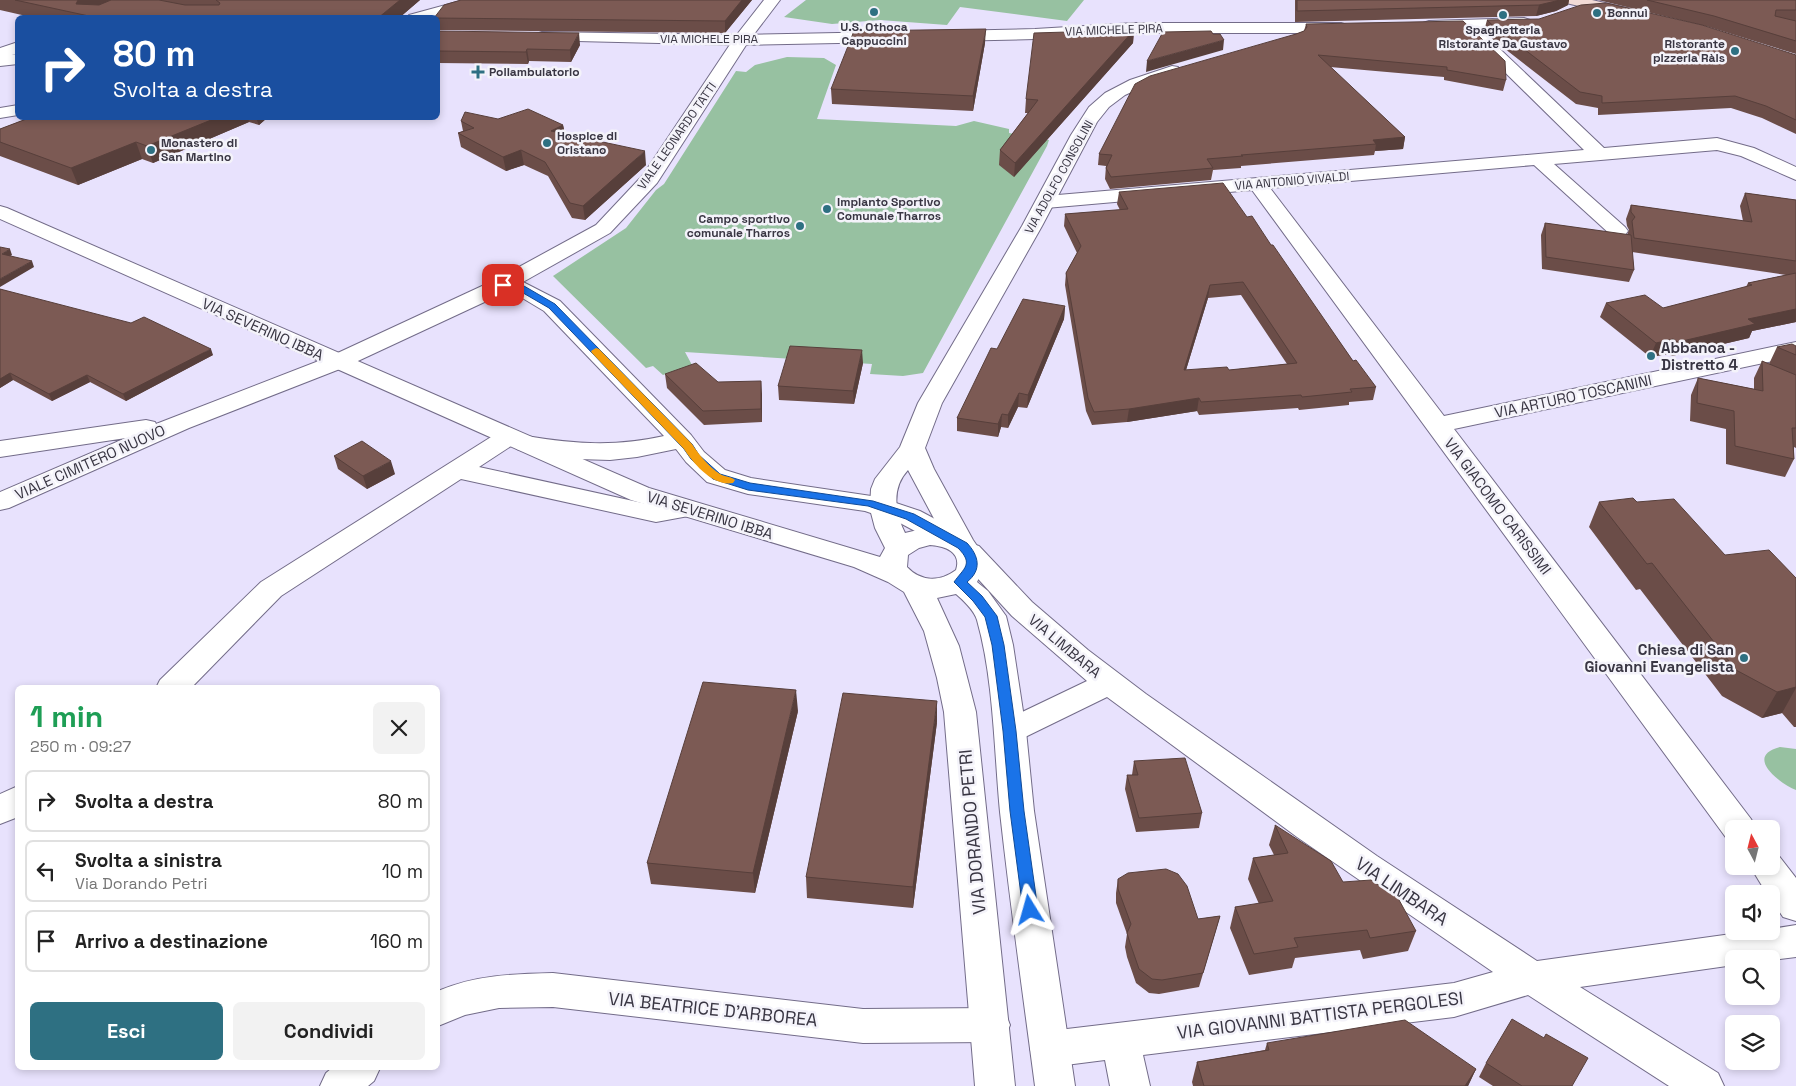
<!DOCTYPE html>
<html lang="it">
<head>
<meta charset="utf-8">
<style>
  :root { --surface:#fff; --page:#f2f2f2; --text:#222; --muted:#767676; --line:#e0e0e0; --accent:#2e7082 }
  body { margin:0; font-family:"Space Grotesk",sans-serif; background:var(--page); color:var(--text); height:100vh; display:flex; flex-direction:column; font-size:19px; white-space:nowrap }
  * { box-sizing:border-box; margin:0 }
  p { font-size:16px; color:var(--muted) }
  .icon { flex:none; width:28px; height:28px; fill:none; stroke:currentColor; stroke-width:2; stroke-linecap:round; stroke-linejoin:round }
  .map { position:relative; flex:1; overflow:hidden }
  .sheet { position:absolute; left:15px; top:685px; width:425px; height:385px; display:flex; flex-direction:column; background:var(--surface); border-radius:8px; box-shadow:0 2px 8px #0003 }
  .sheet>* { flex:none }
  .banner { position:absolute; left:15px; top:15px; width:425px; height:105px; border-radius:8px; box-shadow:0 2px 8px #0003; background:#1a4fa0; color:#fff; overflow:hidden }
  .needle { width:32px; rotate:353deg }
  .buttons { position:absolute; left:1725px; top:820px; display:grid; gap:10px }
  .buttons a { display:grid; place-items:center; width:55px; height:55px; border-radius:8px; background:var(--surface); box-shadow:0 2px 8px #0003; font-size:25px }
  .pin { position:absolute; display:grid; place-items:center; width:42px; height:42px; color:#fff; margin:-21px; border-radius:10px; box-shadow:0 2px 8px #0006 }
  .me { position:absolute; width:55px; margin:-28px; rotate:352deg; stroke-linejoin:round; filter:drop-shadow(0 0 4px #0008) }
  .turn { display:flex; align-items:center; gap:18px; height:105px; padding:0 15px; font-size:22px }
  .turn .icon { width:65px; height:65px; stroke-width:2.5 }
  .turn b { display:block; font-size:35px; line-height:42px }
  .round { display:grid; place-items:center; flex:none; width:52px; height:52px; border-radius:8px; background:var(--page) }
  .overview { display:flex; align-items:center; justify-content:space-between; height:85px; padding:0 15px }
  h1 { font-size:30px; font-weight:700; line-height:38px; color:#1e9e55 }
  .primary-button { display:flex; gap:10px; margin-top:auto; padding:10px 15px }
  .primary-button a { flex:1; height:58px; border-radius:8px; background:var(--accent); color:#fff; font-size:20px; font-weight:700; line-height:58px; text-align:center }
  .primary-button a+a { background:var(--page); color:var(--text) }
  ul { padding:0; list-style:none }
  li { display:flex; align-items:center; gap:15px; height:62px; margin:0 10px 8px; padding:0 5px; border:2px solid var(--line); border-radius:8px }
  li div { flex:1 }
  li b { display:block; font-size:19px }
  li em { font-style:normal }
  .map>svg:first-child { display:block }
</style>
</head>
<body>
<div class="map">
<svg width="1796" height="1086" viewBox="0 0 1796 1086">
  <rect width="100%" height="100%" fill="#e8e2fd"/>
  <path fill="#97c1a1" d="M806 0H1084L1067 21 960 7 947 25 880 20 832 24 784 17Z
    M787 57 824 58 836 65 817 119 956 126 974 121 1009 129V133L1049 140 1047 146 923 373 903 376 870 374 872 364 685 352 692 365 663 375 653 366 646 368 553 276 626 228 656 190 664 184 736 71 746 72 755 65Z
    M1780 747 1796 749V790C1779 783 1744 756 1780 747Z"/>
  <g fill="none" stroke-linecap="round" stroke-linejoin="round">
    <defs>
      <path id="minor" d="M464 0H490L487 3 434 18H407L409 15Z
        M764 0H780L748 42 657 183 610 233 523 282 560 301 691 435 704 452 725 470 751 478 878 497 920 511 963 534 967 540 964 544 969 543 979 546 1032 602 1088 650 1146 694 1377 856 1537 961 1753 931H1771V929L1796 925V957L1771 960 1734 959V965L1580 987 1718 1073 1724 1086H1669L1528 995 1454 1017 1143 1055 1150 1086H1110L1105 1060 1050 1067 1036 1062 1030 1049 1036 1036 1050 1031 1454 983 1493 972 1297 837 1107 697 1021 739 1010 743 999 739 994 731 999 723 1087 681 1012 616 959 558 955 552 958 547 953 549 943 546 900 523 865 511 748 494 707 482 686 462 676 449 637 457 610 460 578 459 526 452 517 449 514 444 479 467 656 506 685 501 694 503 698 509 694 515 656 522 461 479 281 596 191 688H156L160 680 261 582 499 432 508 429 517 432 520 438 526 436C575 444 615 447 664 436L544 311 514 293 506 292 345 367 189 428 9 508 0 510V492L126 438 0 457V441L146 420 155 422 156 424 329 357 495 280 596 225 643 175 735 37Z
        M1477 31 1483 33 1604 148 1717 138 1754 148 1796 167V180L1741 156 1717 150 1554 164 1625 227 1628 231 1625 235 1618 237 1611 235 1534 165 1270 188 1444 416 1796 342V356L1454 429 1751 819 1756 829H1734V841L1727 839 1252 190 1046 208 1039 206 1036 202 1039 198 1046 196 1584 150 1471 39 1469 36 1471 33Z
        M18 42V53L0 59V48Z
        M18 786V817L0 824V794Z
        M1771 853 1779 856 1796 878V921L1783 917 1771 899V894H1767L1750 866H1771Z
        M553 973 863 1009 991 1008 1005 1013 1010 1025 1005 1037 991 1042 863 1043 553 1007 499 1008 465 1015 438 1026V991C475 975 513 974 553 973Z
        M332 1068H380L374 1081 368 1086H320L326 1073Z"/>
      <path id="tertiary" d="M1524 18 1530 20 1532 23 1530 26 1429 31 1423 29 1421 26 1423 23 1429 21Z
        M1135 23H1341L1347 25 1349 28 1347 31 1341 33H1135L1035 39 947 41 941 39 939 36 941 33 947 31 1035 29Z
        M542 32 741 35 889 32 895 34 897 37 895 40 889 42 741 45 536 40 534 37 536 34Z
        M18 54V64L0 66V56Z
        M1172 66 1178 67 1180 71 1178 75 1151 83 1125 95 1109 107 1097 122 1042 226 942 403 925 448 934 469 973 540 984 556 985 566 977 582 988 591 1006 616 1013 645 1026 731 1034 811 1075 1086H1035C1023 995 1010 903 1000 812 994 750 994 680 977 620 974 610 964 601 956 594L937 598 959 646 976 712 1015 1086H975L944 712 937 678 924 631 904 592 888 582 854 567 631 500 0 219V206L7 208 649 488 880 557 885 548 875 528 870 509 871 489 875 479 900 447 918 403 1022 226 1071 135 1089 107 1105 93 1130 80ZM908 470 939 528 930 527 905 533C895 513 891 488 908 470ZM930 545C945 546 962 552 956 570 940 582 921 582 907 567L908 555 919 548Z
        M18 105V115L0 118V108Z"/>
      <path id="secondary" d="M1563 0H1592L1631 9 1634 12 1631 15 1626 17 1566 3Z"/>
    </defs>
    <use href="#minor" stroke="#736c89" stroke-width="2"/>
    <use href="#tertiary" stroke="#736c89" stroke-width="2"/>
    <use href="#secondary" stroke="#736c89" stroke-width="2"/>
    <use href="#minor" fill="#fff" fill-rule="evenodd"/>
    <use href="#tertiary" fill="#fff" fill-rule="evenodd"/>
    <use href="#secondary" fill="#f2dbd6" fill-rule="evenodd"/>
  </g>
  <path fill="#6b4d48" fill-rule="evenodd" d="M0 0H420L399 18H35L0 10Z
    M752 0 725 33 438 30V18Z
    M1295 0H1569L1568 5 1556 11 1536 16 1295 22Z
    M1598 0H1796V54L1709 27Z
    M1487 20 1796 55V134L1762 118 1731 108 1598 115V108L1576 104 1500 45V46L1484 31Z
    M1306 24 1506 80 1503 91 1444 80V77L1330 67 1405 137 1403 149 1375 151 1374 155 1241 166V168L1213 170 1211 180 1110 189 1105 179 1106 166 1098 165 1099 154 1296 34 1304 31Z
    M1134 30 1133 43 1014 177 999 165 1000 150 1028 113H1025L1026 99Z
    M438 31 580 45 571 62 529 61 528 64 438 63Z
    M985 43 973 111 832 104 831 89Z
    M29 118H267L259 125 249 122 153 163 142 159 78 185 0 156V129Z
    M498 119 563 125 565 134 646 165 585 220 572 218 548 176 524 165 506 171 461 147 458 133 463 131 461 121Z
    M1119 192 1247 217 1271 245 1353 361 1376 387 1373 400 1349 402V405L1299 410 1298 408 1199 415 1197 411 1127 422 1092 425 1086 411 1065 285 1066 273 1077 253 1064 226 1065 214 1120 210 1117 204ZM1241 295 1287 364 1229 370H1186L1208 298Z
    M1745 193 1796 200V322L1752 331 1749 338 1672 356 1668 354 1650 357 1600 317 1606 303 1663 308 1746 287 1748 283 1786 275 1632 252 1634 270 1629 282 1542 269 1541 235 1545 223 1627 235 1629 230 1627 226 1626 219 1631 205 1743 221 1740 206Z
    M0 289 213 355 126 401 90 382 52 401 13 380 0 388Z
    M1065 306 1064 319 1027 408 1018 407 1008 428 1001 427 998 437 957 431V418L997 349Z
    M1796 346V448L1794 447V459L1785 477 1726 464V429L1690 421 1691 395 1698 378 1754 389V378L1762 361 1769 364 1777 347Z
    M863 363 854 404 779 400 778 386Z
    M665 374 718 382 762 394V422L704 425 667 388Z
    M334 456 395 474 367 489 338 469Z
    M1599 502H1637L1725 555 1796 578V727H1794L1782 713 1762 718 1722 696 1640 589 1636 590 1589 527Z
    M798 711 755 893 651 884 647 863Z
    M937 722 913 908 807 898 806 877Z
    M1134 761 1202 813 1199 828 1136 832 1125 789 1127 775H1132Z
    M1275 825 1343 882 1416 931 1408 951 1363 959 1360 950 1295 958 1292 968 1249 975 1230 928 1235 907 1259 904 1248 879 1253 858 1274 855 1269 845Z
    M1118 879 1198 919 1220 916 1216 930 1199 987 1159 994 1149 993 1136 983 1127 957 1125 947 1127 934 1116 903V893Z
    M1267 1043 1476 1069 1468 1086H1193L1192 1082 1197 1062 1265 1050Z
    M1486 1063 1572 1086H1493L1479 1077Z"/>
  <path fill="#573f3b" d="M78 0H116L84 13 76 4Z
    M400 0H420L399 18H378Z
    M742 0H752L725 33V21Z
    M1560 0H1569L1568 5 1556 11 1536 16 1539 5Z
    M986 29 985 43 973 111V96Z
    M1134 30 1133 43 1014 177 1015 163Z
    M579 33 580 45 571 62 570 50Z
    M1224 40 1223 50 1146 72 1147 61Z
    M527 49 529 61 528 64 526 52Z
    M216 118H248L249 122 153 163 147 146Z
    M256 118H267L259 125Z
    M563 125 566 138 551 131Z
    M1405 137 1403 149 1375 151 1376 144 1373 140Z
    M136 142 142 159 78 185 71 168Z
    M521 150 524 165 506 171 503 157Z
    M645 151 646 165 585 220 583 206Z
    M10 249 12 255 4 260 2 254Z
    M32 261 34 267 0 287V279Z
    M1210 285 1208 298 1182 383 1184 370Z
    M1065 306 1064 319 1027 408 1028 395Z
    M1796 309V322L1752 331 1749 338 1672 356 1678 342 1748 319Z
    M1673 339 1668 354 1650 357 1656 343Z
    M211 349 213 355 126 401 123 394Z
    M862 350 863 363 854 404 853 391Z
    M10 373 13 380 0 388V379Z
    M87 375 90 382 52 401 49 394Z
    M761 381 762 394V422L761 409Z
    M1019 393 1018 407 1008 428V415Z
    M1199 398 1197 411 1127 422 1129 409Z
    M1002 414 1001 427 998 437V424Z
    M391 461 395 474 367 489 363 476Z
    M1796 687V688L1782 713 1762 718 1777 692Z
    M796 690 798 711 755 893 753 873Z
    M937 701V722L913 908V887Z
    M1476 1069 1468 1086H1465Z"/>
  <path fill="#7c5a54" stroke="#573f3b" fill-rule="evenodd" d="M15 0H78L76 4 99 5 111 0H159L185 5H219L220 3 216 0H400L378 18H98Z
    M461 0H742L725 21 434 18 444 5Z
    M1297 0H1560L1539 5 1297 11Z
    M1647 0H1796V10H1776L1775 16 1796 21V41L1714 16Z
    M1606 3 1702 25 1796 55V120L1766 106 1735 96 1602 103V96L1580 92 1503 33V35L1487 20 1539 19 1581 5Z
    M1463 21 1505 61 1506 80 1447 70V67L1318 55 1405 137 1373 140 1376 144 1241 155 1243 156 1207 159 1213 168 1111 177 1106 168 1112 155 1099 154 1135 84 1150 76 1296 34 1304 31 1307 27 1306 24Z
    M986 29 973 96 831 89 854 31Z
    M1134 30 1015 163 1000 150 1038 100 1026 99 1034 33Z
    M438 31 579 33 570 50 527 49 526 52 438 51Z
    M1211 31 1213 34H1220L1224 40 1147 61 1163 32Z
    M528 109 563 125 551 131 645 151 583 206 570 203 545 162 521 150 503 157 458 133 474 128 461 121 465 112 498 119Z
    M29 118H216L147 146 136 142 71 168 0 142V129Z
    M1223 183 1247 217 1252 216 1271 245H1273L1353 361 1356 360 1376 387 1350 389 1352 392 1302 397 1301 395 1201 402 1199 398 1129 409 1094 412 1088 398 1066 273 1081 246 1065 214 1128 209 1119 192ZM1243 282 1297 363 1229 370 1227 367 1184 370 1210 285Z
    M1745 193 1796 200V261L1634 238 1632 221 1635 217 1631 212V205L1752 222Z
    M1545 223 1631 235 1634 270 1546 257Z
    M0 247 10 249 2 254 32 261 0 279Z
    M1796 273V309L1748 319 1755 324 1678 342 1673 339 1656 343 1606 303 1645 295 1663 308 1752 285 1748 283Z
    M0 289 131 323 144 317 211 349 123 394 87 375 49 394 10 373 0 379Z
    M1023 299 1065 306 1028 395 1019 393 1008 415 1002 414 998 424 957 418 991 348 997 349Z
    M1792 344 1796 346V355L1777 347Z
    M790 346 862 350 853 391 778 386Z
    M1762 361 1796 375V428H1792L1794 459 1735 446 1734 411 1697 403 1698 378 1763 391Z
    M696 363 718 382 761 381V409L703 411 665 374Z
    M362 441 391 461 363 476 334 456Z
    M1633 498 1637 502 1674 499 1725 555 1769 550 1796 578V687L1777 692 1736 670 1652 563 1647 564 1599 502Z
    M703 682 796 690 753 873 647 863Z
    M843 693 937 701 913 887 806 877Z
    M1185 758 1202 813 1139 818 1127 775H1138L1134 761Z
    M1275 825 1331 861 1343 882 1371 880 1398 898 1416 931 1370 938 1367 930 1294 938 1298 947 1254 954 1235 907 1273 901 1253 858 1288 853Z
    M1166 869 1178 874 1187 886 1198 919 1220 916 1203 973 1162 980 1152 979 1139 969 1130 943 1127 933 1131 924 1118 889V879L1128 873Z
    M1512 1019 1544 1038 1546 1034 1588 1058 1572 1086H1522L1486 1063Z
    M1405 1020 1476 1069 1465 1086H1204L1197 1062 1269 1050 1267 1043Z"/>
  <path fill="#1a73e8" stroke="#114b97" d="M503 282 524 286 555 304 692 444 699 455 720 474 750 483 873 501 914 514 967 543C979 556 982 570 967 582L982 596 997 616 1004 645 1016 731 1024 811 1038 910 1036 915 1030 916 1025 915 1023 910 1010 811 1003 731 992 645 985 617 973 601 954 582C964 568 974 564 958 548L906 519 868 506 748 490 713 479 691 459 684 449 549 308 518 290 499 287 498 285Z"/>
  <path fill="#f59e0b" d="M596 348 599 349 692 444C699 455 709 467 720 474 725 477 730 476 735 480L733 483C713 487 693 463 684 449L592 353 591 351Z"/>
  <g fill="#2e7082" stroke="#f4f3fa" stroke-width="2">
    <circle cx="874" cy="12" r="5"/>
    <circle cx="1597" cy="13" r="5"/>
    <circle cx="1503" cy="15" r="5"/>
    <circle cx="1735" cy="51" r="5"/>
    <path d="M475.5 64.5h5v5h5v5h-5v5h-5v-5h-5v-5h5z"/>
    <circle cx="547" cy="143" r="5"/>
    <circle cx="151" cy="150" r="5"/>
    <circle cx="827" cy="209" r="5"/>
    <circle cx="800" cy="226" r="5"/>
    <circle cx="1651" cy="356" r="5"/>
    <circle cx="1744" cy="658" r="5"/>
  </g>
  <g text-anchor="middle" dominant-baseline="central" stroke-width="5" stroke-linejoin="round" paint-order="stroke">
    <g font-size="12" font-weight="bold" fill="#393643" stroke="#f4f3fa" text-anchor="start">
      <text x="1607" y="13">Bonnuì</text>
      <text x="874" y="27" text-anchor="middle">U.S. Othoca<tspan x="874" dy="14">Cappuccini</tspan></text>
      <text x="1503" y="30" text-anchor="middle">Spaghetteria<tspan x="1503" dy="14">Ristorante Da Gustavo</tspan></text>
      <text x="1725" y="44" text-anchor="end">Ristorante<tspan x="1725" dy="14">pizzeria Ràis</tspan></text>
      <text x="489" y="72">Poliambulatorio</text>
      <text x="557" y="136">Hospice di<tspan x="557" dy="14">Oristano</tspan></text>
      <text x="161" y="143">Monastero di<tspan x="161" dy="14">San Martino</tspan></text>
      <text x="837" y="202">Impianto Sportivo<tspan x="837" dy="14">Comunale Tharros</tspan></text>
      <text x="790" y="219" text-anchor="end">Campo sportivo<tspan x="790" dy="14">comunale Tharros</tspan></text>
    </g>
    <g font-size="12" fill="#393643" stroke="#f4f3fa">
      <text transform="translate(1114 30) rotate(-2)">VIA MICHELE PIRA</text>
      <text x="709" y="39">VIA MICHELE PIRA</text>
      <text transform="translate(677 136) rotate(-55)">VIALE LEONARDO TATTI</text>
      <text transform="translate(1059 177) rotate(-61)">VIA ADOLFO CONSOLINI</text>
      <text transform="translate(1292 181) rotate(-5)">VIA ANTONIO VIVALDI</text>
    </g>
    <g font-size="15" fill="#393643" stroke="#f4f3fa">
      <text transform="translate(263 329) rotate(24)">VIA SEVERINO IBBA</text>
      <text transform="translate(1573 396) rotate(-12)">VIA ARTURO TOSCANINI</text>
      <text transform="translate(90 462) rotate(-24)">VIALE CIMITERO NUOVO</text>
      <text transform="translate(1498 506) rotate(53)">VIA GIACOMO CARISSIMI</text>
      <text transform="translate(710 515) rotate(17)">VIA SEVERINO IBBA</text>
      <text transform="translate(1065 646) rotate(40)">VIA LIMBARA</text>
    </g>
    <g font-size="15" font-weight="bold" fill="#393643" stroke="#f4f3fa" text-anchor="start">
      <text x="1661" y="347">Abbanoa -<tspan x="1661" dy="17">Distretto 4</tspan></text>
      <text x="1734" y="649" text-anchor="end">Chiesa di San<tspan x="1734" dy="17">Giovanni Evangelista</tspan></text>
    </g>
    <g font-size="18" fill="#393643" stroke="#f4f3fa">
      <text transform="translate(972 832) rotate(-95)">VIA DORANDO PETRI</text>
      <text transform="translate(1402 891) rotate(34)">VIA LIMBARA</text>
      <text transform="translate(713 1009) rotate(6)">VIA BEATRICE D'ARBOREA</text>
      <text transform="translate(1320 1015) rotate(-7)">VIA GIOVANNI BATTISTA PERGOLESI</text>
    </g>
  </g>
</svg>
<div class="buttons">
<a><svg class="needle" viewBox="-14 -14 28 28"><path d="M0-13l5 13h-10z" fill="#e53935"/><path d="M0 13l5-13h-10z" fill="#767676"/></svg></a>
<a><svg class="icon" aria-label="sound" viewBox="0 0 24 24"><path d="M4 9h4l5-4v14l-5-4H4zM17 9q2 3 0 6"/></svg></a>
<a><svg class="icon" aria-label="search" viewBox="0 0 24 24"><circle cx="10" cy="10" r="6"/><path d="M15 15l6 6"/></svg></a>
<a><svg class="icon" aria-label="layers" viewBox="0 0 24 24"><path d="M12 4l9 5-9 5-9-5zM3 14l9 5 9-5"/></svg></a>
</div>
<div class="pin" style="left:503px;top:285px;background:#d93025"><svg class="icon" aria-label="arrive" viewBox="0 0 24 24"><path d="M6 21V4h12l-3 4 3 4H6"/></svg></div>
<svg class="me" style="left:1030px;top:910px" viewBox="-20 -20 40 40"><path d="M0-17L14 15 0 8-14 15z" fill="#1a73e8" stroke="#fff" stroke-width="4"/></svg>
<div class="banner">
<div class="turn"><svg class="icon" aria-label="right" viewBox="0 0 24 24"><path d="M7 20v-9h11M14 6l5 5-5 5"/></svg><div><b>80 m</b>Svolta a destra</div></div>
</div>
<section class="sheet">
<div class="overview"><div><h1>1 min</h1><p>250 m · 09:27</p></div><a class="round"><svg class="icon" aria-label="close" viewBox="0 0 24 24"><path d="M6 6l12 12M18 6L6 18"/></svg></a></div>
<ul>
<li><svg class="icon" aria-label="right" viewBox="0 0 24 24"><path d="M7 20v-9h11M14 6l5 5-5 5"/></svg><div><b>Svolta a destra</b></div><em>80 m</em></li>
<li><svg class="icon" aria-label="left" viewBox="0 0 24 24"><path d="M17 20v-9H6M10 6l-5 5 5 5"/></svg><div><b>Svolta a sinistra</b><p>Via Dorando Petri</p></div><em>10 m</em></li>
<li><svg class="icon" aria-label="arrive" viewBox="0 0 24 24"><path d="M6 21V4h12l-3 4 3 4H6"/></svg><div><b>Arrivo a destinazione</b></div><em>160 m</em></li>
</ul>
<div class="primary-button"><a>Esci</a><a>Condividi</a></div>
</section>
</div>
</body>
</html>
